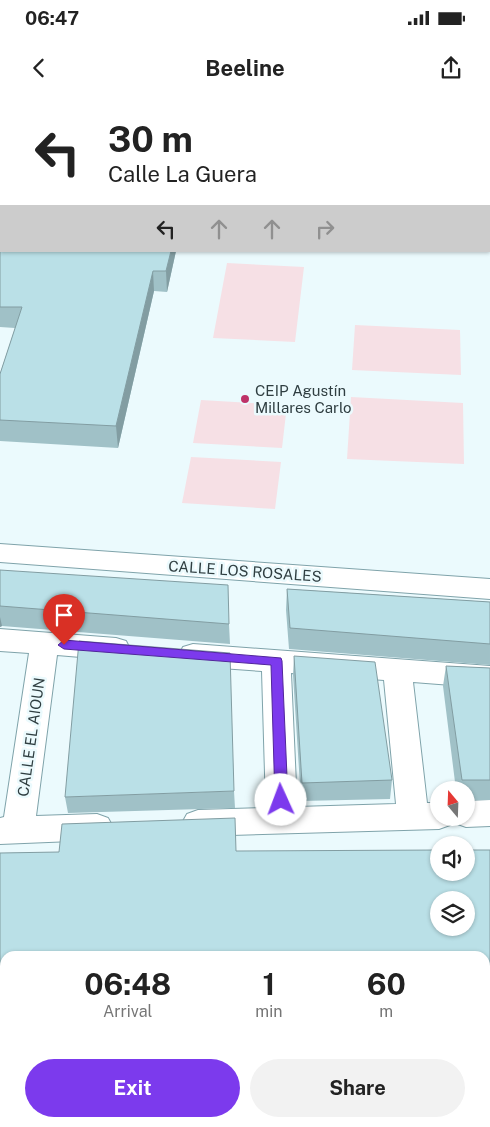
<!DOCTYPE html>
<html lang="en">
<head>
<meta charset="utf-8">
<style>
  :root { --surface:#fff; --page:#f2f2f2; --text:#222; --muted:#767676; --accent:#7c3aed }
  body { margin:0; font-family:"Public Sans",sans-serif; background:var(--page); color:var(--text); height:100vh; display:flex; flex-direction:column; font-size:19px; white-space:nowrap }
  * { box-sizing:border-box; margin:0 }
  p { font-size:16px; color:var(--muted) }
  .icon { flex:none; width:28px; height:28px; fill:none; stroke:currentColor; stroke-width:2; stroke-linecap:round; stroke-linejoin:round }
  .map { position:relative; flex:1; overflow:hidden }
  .panel { position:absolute; left:0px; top:851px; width:490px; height:176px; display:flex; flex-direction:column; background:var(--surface); border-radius:15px 15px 0 0; box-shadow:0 1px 4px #0004 }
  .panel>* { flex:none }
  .banner { position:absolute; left:0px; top:0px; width:490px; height:152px; box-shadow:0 1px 4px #0004; background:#fff; color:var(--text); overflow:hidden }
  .needle { width:32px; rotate:341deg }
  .controls { position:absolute; left:430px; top:681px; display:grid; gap:10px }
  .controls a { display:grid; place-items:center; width:45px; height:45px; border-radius:50%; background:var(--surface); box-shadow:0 1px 4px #0004; font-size:25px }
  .pin { position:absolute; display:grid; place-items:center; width:42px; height:42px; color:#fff; margin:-51px -21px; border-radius:50% 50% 50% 0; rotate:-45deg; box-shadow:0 0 5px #0007 }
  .pin .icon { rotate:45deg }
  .me { position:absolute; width:55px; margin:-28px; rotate:358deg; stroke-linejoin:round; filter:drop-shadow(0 0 4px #0008) }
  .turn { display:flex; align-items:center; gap:18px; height:105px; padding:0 25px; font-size:22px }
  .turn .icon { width:65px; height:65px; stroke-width:2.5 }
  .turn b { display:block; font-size:35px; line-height:42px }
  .lanes { display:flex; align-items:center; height:48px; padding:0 25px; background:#0003; justify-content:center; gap:25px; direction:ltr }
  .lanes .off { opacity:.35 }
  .eta { display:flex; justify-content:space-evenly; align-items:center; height:85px; text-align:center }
  .eta b { font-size:30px; font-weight:700; line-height:35px }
  .cta { display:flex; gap:10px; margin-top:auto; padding:10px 25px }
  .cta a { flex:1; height:58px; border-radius:30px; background:var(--accent); color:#fff; font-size:20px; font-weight:700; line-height:58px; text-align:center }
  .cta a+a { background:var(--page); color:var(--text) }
  .status { display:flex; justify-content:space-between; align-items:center; height:35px; padding:0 25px; background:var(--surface); direction:ltr }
  .status svg { height:14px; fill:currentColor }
  header { display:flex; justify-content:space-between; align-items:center; height:65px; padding:0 25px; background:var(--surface); font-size:22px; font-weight:700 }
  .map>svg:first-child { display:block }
</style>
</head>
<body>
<div class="status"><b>06:47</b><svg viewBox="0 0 49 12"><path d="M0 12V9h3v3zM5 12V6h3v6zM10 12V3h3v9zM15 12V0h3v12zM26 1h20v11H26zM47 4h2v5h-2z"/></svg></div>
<header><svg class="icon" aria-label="back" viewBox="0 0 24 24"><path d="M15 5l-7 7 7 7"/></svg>Beeline<svg class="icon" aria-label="share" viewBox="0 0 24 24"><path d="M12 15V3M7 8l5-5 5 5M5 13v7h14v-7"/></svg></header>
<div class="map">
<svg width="490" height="1027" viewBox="0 0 490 1027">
  <rect width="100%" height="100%" fill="#ebfafd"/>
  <path fill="#f6e0e5" d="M0 0H490V140L489 1H1V112Z
    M227 163 304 167 295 242 213 238Z
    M355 225 460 230 461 275 352 270Z
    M351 297 463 303 464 364 347 359Z
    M201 300 287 305 282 348 193 343Z
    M191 357 281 362 275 409 182 403Z"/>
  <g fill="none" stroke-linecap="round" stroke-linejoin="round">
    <defs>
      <path id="minor" d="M0 444 490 479V499L0 462Z
        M0 529 116 538 126 541 130 549 126 557 116 560 57 555 36 716 97 714 108 718 113 727 108 736 97 740 0 744V718L4 717 29 553 0 551Z
        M193 544 490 566V588L413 582 427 703H439V718H466V701L490 700V726L466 727 455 723 453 719 450 725 439 729 198 736 187 732 182 723 187 714 198 710 266 708 262 571 193 566 183 563 179 555 183 547ZM291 573 384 580 396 704 297 707Z
        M490 970V1006L485 1007V971Z
        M0 984H5V1020H0Z
        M432 1022H473L475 1027H434Z"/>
    </defs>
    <use href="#minor" stroke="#7fa3aa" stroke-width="2"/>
    <use href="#minor" fill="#fff" fill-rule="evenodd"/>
  </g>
  <path fill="#a0c1c7" d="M0 138 1 151H176L167 192 154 191 118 348 0 341V274L15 228 0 227Z
    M0 470 229 524 230 544 2 526 0 527Z
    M287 489 490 502V565L289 549 286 510Z
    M294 556 392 680 390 699 301 701 293 575Z
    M446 566 490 568V700H466V690H456L443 586Z
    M234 691 235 708 68 713 65 697Z
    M490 750V947H485V856H5V950H0V753Z"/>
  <path fill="#829da2" d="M171 151H176L167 192 166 171Z
    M153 171 154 191 118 348 116 326Z
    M0 517 2 526 0 527Z"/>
  <path fill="#bae0e7" stroke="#829da2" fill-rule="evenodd" d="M0 138H1V151H171L166 171H153L116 326 0 320V274L22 207H0Z
    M0 470 228 485 229 524 0 506Z
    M287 489 490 502V544L290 528Z
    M79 541 230 553 234 691 65 697Z
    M294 556 375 562 392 680 302 683Z
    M446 566 490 568V680H462Z
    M235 718 236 751 439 750V772H466V750H490V929H485V856H5V933H0V753L59 752 62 724ZM439 800H466V828H439Z"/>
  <path fill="#7c3aed" stroke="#51269a" d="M64 540 281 558 282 561 288 700 286 704 281 706 277 704 275 700 271 565 64 549 58 545Z"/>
  <circle fill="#be3268" stroke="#ebfafd" stroke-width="2" cx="245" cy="299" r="5"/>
  <g text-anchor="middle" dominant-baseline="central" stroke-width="5" stroke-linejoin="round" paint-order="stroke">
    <g font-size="15" fill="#2f3e41" stroke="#ebfafd" text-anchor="start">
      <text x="255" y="290">CEIP Agustín<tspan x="255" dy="17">Millares Carlo</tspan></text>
    </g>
    <g font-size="15" fill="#2f3e41" stroke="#ebfafd">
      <text transform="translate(245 471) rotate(4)">CALLE LOS ROSALES</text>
      <text transform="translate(31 637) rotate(-82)">CALLE EL AIOUN</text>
    </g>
  </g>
</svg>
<div class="controls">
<a><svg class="needle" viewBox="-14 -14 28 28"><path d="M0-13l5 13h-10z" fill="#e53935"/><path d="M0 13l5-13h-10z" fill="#767676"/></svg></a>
<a><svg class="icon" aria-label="sound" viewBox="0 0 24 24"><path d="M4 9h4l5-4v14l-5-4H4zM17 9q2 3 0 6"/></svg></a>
<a><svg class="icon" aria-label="layers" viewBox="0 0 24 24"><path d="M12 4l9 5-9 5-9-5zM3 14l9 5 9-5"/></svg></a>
</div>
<div class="pin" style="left:64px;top:545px;background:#d93025"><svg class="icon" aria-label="arrive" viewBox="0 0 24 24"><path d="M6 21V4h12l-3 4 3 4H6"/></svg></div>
<svg class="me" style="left:281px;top:700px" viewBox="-20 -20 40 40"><circle r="19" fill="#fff"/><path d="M0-13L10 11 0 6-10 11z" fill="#7c3aed"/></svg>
<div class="banner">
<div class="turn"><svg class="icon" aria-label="left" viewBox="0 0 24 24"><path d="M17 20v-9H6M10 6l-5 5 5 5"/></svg><div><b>30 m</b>Calle La Guera</div></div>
<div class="lanes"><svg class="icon" aria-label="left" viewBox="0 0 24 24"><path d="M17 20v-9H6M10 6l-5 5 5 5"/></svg><svg class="icon off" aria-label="ahead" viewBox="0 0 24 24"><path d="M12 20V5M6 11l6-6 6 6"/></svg><svg class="icon off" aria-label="ahead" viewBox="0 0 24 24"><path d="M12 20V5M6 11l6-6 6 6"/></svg><svg class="icon off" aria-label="right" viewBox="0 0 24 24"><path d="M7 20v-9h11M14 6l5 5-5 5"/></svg></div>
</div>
<section class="panel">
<div class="eta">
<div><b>06:48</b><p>Arrival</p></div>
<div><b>1</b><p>min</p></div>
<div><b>60</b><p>m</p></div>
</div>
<div class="cta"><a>Exit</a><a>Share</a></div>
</section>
</div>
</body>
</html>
